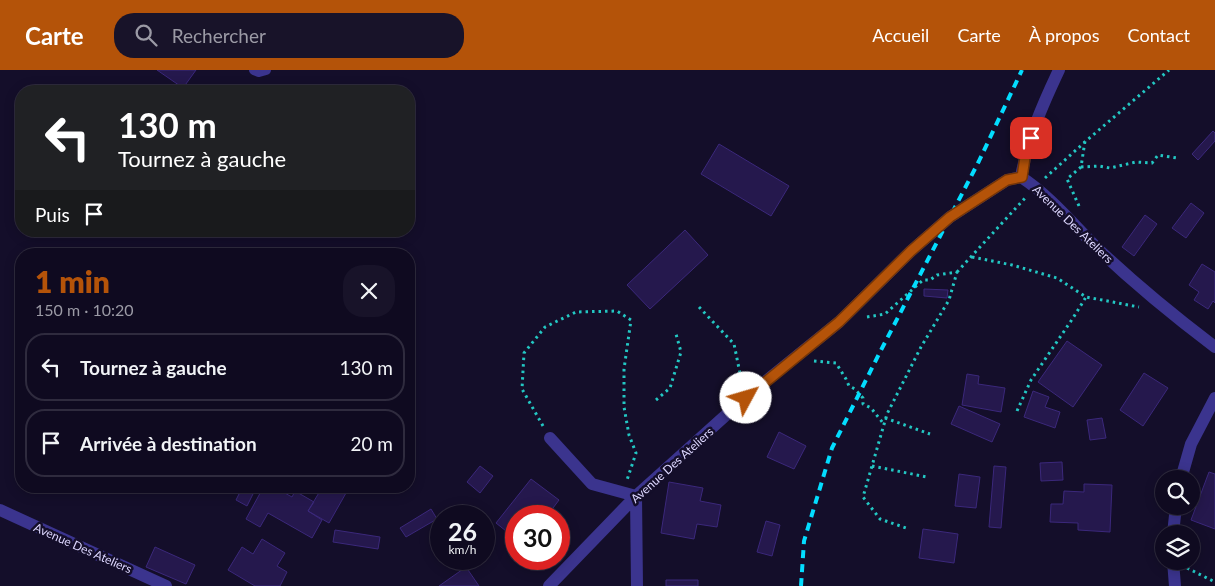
<!DOCTYPE html>
<html lang="fr">
<head>
<meta charset="utf-8">
<style>
  :root { --surface:#0f0a20; --page:#181329; --text:#f1f3f6; --muted:#9b9aa5; --line:#2f2b3e; --accent:#b45309 }
  body { margin:0; font-family:Lato,sans-serif; background:var(--page); color:var(--text); height:100vh; display:flex; flex-direction:column; font-size:19px; white-space:nowrap }
  * { box-sizing:border-box; margin:0 }
  p { font-size:16px; color:var(--muted) }
  .icon { flex:none; width:28px; height:28px; fill:none; stroke:currentColor; stroke-width:2; stroke-linecap:round; stroke-linejoin:round }
  .map { position:relative; flex:1; overflow:hidden }
  .drawer { position:absolute; left:15px; top:178px; width:400px; height:245px; display:flex; flex-direction:column; background:var(--surface); border-radius:20px; box-shadow:0 2px 12px #0003,0 0 0 1px var(--line) }
  .drawer>* { flex:none }
  .top-card { position:absolute; left:15px; top:15px; width:400px; height:152px; border-radius:20px; box-shadow:0 2px 12px #0003,0 0 0 1px var(--line); background:#202124; color:#fff; overflow:hidden }
  .fabs { position:absolute; left:1155px; top:400px; display:grid; gap:10px }
  .fabs a { display:grid; place-items:center; width:45px; height:45px; border-radius:50%; background:var(--surface); box-shadow:0 2px 12px #0003,0 0 0 1px var(--line); font-size:25px }
  .speed { position:absolute; left:430px; top:435px; display:flex; gap:10px; font-size:25px; font-weight:700; text-align:center }
  .speed>* { display:grid; place-content:center; width:65px; height:65px; border-radius:50%; background:var(--surface); box-shadow:0 2px 12px #0003,0 0 0 1px var(--line); line-height:1 }
  .speed small { font-size:12px; font-weight:400 }
  .speed .limit { border:8px solid #d22; background:#fff; color:#111 }
  .pin { position:absolute; display:grid; place-items:center; width:42px; height:42px; color:#fff; margin:-21px; border-radius:10px; box-shadow:0 2px 8px #0006 }
  .me { position:absolute; width:55px; margin:-28px; rotate:51deg; stroke-linejoin:round; filter:drop-shadow(0 0 4px #0008) }
  .turn { display:flex; align-items:center; gap:18px; height:105px; padding:0 20px; font-size:22px }
  .turn .icon { width:65px; height:65px; stroke-width:2.5 }
  .turn b { display:block; font-size:35px; line-height:42px }
  .then { display:flex; align-items:center; height:48px; padding:0 20px; background:#0003; gap:10px; font-size:19px }
  .round { display:grid; place-items:center; flex:none; width:52px; height:52px; border-radius:20px; background:var(--page) }
  .headline { display:flex; align-items:center; justify-content:space-between; height:85px; padding:0 20px }
  h1 { font-size:30px; font-weight:800; line-height:38px; color:var(--accent) }
  ul { padding:0; list-style:none }
  li { display:flex; align-items:center; gap:15px; height:68px; margin:0 10px 8px; padding:0 10px; border:2px solid var(--line); border-radius:20px }
  li div { flex:1 }
  li b { display:block; font-size:19px }
  li em { font-style:normal }
  header { display:flex; align-items:center; gap:30px; box-sizing:border-box; height:70px; padding:0 25px; background:var(--accent); color:#fff }
  header strong { font-size:24px }
  nav { display:flex; gap:28px; margin-inline-start:auto; font-size:18px }
  .search { width:350px; height:45px; background:var(--page); display:flex; align-items:center; gap:12px; box-sizing:border-box; padding:0 18px; border-radius:20px; color:var(--muted); font-size:19px }
  .map>svg:first-child { display:block }
</style>
</head>
<body>
<header>
<strong>Carte</strong>
<div class="search"><svg class="icon" aria-label="search" viewBox="0 0 24 24"><circle cx="10" cy="10" r="6"/><path d="M15 15l6 6"/></svg>Rechercher</div>
<nav><a>Accueil</a><a>Carte</a><a>À propos</a><a>Contact</a></nav>
</header>
<div class="map">
<svg width="1215" height="516" viewBox="0 0 1215 516">
  <rect width="100%" height="100%" fill="#140e2a"/>
  <path fill="#25184d" stroke="#3b287b" d="M157 0H196L183 18Z
    M1213 61 1215 63V71L1198 90 1192 84Z
    M719 74 789 116 771 146 701 104Z
    M1191 133 1204 143 1186 168 1172 158Z
    M1145 145 1157 154 1134 186 1122 177Z
    M685 160 708 185 650 239 627 215Z
    M1202 194 1215 202V233L1213 231 1208 239 1194 230 1199 222 1189 215Z
    M924 219 948 220 947 228 924 226Z
    M1067 271 1102 295 1073 337 1038 312Z
    M1144 303 1168 318 1143 356 1120 340Z
    M967 304 979 306 978 314 1005 318 1001 342 962 335Z
    M1033 321 1049 327 1045 337 1060 342 1055 358 1024 347Z
    M959 336 1000 354 992 372 951 354Z
    M1102 348 1106 368 1090 370 1087 350Z
    M779 362 806 376 794 399 767 387Z
    M1062 392 1063 410 1041 411 1040 393Z
    M480 396 493 406 480 423 467 412Z
    M994 396 1006 397 1001 458 989 457Z
    M1209 402 1215 404V459L1191 450Z
    M959 404 980 407 976 438 955 436Z
    M531 409 559 430 547 446H516V469L496 453Z
    M669 412 703 418 700 431 721 435 717 457 697 454 694 469 661 463Z
    M1084 414 1112 415 1110 462 1078 460V453L1050 452 1051 434H1063L1064 421 1084 422Z
    M47 416H112L111 423 47 418Z
    M236 416H257L247 436 236 430 240 422 234 419Z
    M264 416H272L292 427 295 421 314 432 308 441 322 450 312 468 268 443 260 457 246 449Z
    M323 416H350L329 453 308 441Z
    M431 439 437 449 406 467 400 458Z
    M766 451 780 455 772 486 757 482Z
    M923 459 958 464 954 493 919 488Z
    M335 460 380 467 378 479 333 472Z
    M262 469 285 483 277 496 287 502 280 516H255L228 500 242 477 253 484Z
    M155 477 195 495 186 514 146 497Z
    M466 497 479 516H439Z
    M666 510H698V516H666Z"/>
  <g fill="none" stroke-linecap="round" stroke-linejoin="round">
    <path stroke="#23c7c3" stroke-width="3" stroke-dasharray="2.5 4" stroke-linecap="butt" d="M1081 97 1099 96 1110 98 1136 92 1152 93 1158 85 1177 88
      M1045 108 1086 71 1169 0
      M1079 136 1067 109 1081 97 1085 71
      M972 187 1012 195 1057 208 1086 227 1139 237
      M957 202 1026 127
      M699 237 734 274 742 313
      M867 247 885 244 923 210H930L937 205 957 202 949 230 921 277 887 344 863 427 880 449 909 459
      M814 291 836 293 846 309 849 316 855 319 863 328V334L871 338 883 353
      M656 330 670 318 681 282 676 264
      M1017 341 1031 310 1073 248 1086 227
      M885 348 930 364
      M543 356 522 319 524 283 545 257 576 242 617 241 631 250 624 299V337L629 365 636 383 627 410
      M872 396 927 407
      M1187 498 1215 512"/>
    <path stroke="#3b348e" stroke-width="10" d="M254 0 259 2 266 0"/>
    <path stroke="#3b348e" stroke-width="12" d="M1021 107C1028 68 1042 36 1059 0
      M550 368 592 414 636 426 637 516
      M1181 409 1191 374 1215 328
      M0 440 166 516
      M1173 464 1176 436
      M1173 491 1175 516
      M549 516 636 426 745 328 839 252 911 181 950 147 1007 110 1021 107C1050 126 1073 154 1097 178 1134 213 1174 246 1215 277"/>
    <path stroke="#03ddff" stroke-width="4" stroke-dasharray="8 6" stroke-linecap="butt" d="M801 516 804 471 832 378 879 284 979 91 1022 0"/>
  </g>
  <g fill="none" stroke-linecap="round" stroke-linejoin="round">
    <defs>
      <path id="route" d="M746 328 839 252 911 181 950 147 1007 110 1022 107 1026 81 1031 68"/>
    </defs>
    <use href="#route" stroke="#753606" stroke-width="12"/>
    <use href="#route" stroke="#b45309" stroke-width="9"/>
  </g>
  <g text-anchor="middle" dominant-baseline="central" stroke-width="5" stroke-linejoin="round" paint-order="stroke">
    <g font-size="12" fill="#ddd7ff" stroke="#140e2a">
      <text transform="translate(1073 154) rotate(44)">Avenue Des Ateliers</text>
      <text transform="translate(672 395) rotate(-42)">Avenue Des Ateliers</text>
      <text transform="translate(83 478) rotate(24)">Avenue Des Ateliers</text>
    </g>
  </g>
</svg>
<div class="fabs">
<a><svg class="icon" aria-label="search" viewBox="0 0 24 24"><circle cx="10" cy="10" r="6"/><path d="M15 15l6 6"/></svg></a>
<a><svg class="icon" aria-label="layers" viewBox="0 0 24 24"><path d="M12 4l9 5-9 5-9-5zM3 14l9 5 9-5"/></svg></a>
</div>
<div class="speed"><div>26<small>km/h</small></div><div class="limit">30</div></div>
<div class="pin" style="left:1031px;top:68px;background:#d93025"><svg class="icon" aria-label="arrive" viewBox="0 0 24 24"><path d="M6 21V4h12l-3 4 3 4H6"/></svg></div>
<svg class="me" style="left:746px;top:328px" viewBox="-20 -20 40 40"><circle r="19" fill="#fff"/><path d="M0-13L10 11 0 6-10 11z" fill="#b45309"/></svg>
<div class="top-card">
<div class="turn"><svg class="icon" aria-label="left" viewBox="0 0 24 24"><path d="M17 20v-9H6M10 6l-5 5 5 5"/></svg><div><b>130 m</b>Tournez à gauche</div></div>
<div class="then">Puis<svg class="icon" aria-label="arrive" viewBox="0 0 24 24"><path d="M6 21V4h12l-3 4 3 4H6"/></svg></div>
</div>
<section class="drawer">
<div class="headline"><div><h1>1 min</h1><p>150 m · 10:20</p></div><a class="round"><svg class="icon" aria-label="close" viewBox="0 0 24 24"><path d="M6 6l12 12M18 6L6 18"/></svg></a></div>
<ul>
<li><svg class="icon" aria-label="left" viewBox="0 0 24 24"><path d="M17 20v-9H6M10 6l-5 5 5 5"/></svg><div><b>Tournez à gauche</b></div><em>130 m</em></li>
<li><svg class="icon" aria-label="arrive" viewBox="0 0 24 24"><path d="M6 21V4h12l-3 4 3 4H6"/></svg><div><b>Arrivée à destination</b></div><em>20 m</em></li>
</ul>
</section>
</div>
</body>
</html>
